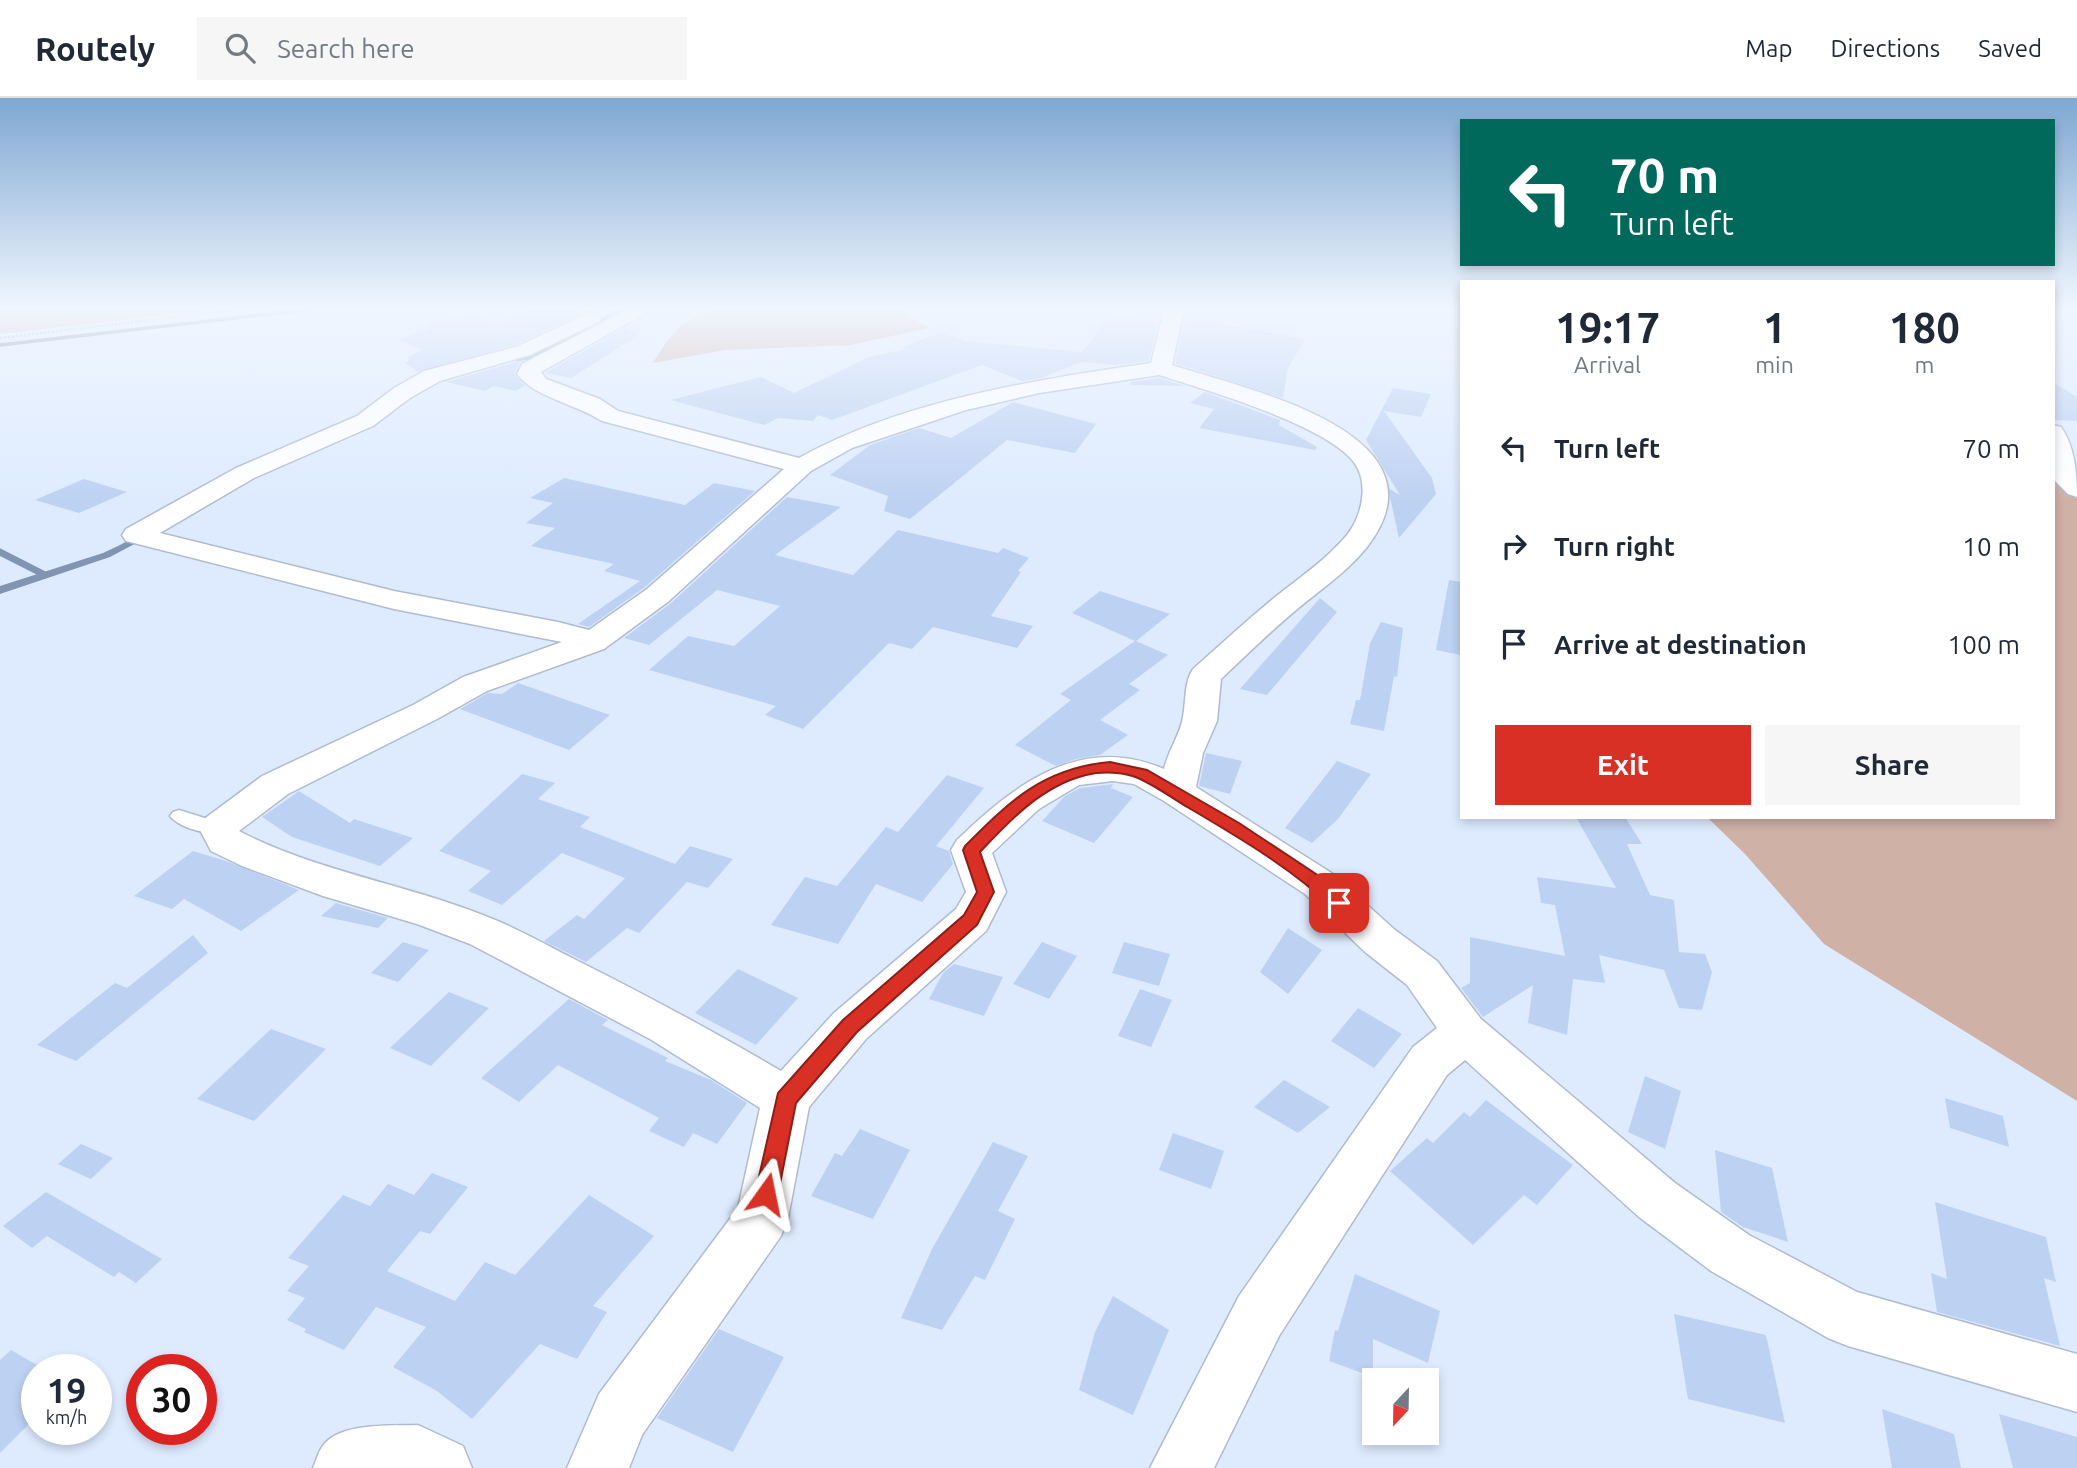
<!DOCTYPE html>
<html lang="en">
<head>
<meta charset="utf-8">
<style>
  :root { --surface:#fff; --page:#f6f6f7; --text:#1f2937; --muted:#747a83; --line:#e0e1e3; --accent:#d93025 }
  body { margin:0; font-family:Ubuntu,sans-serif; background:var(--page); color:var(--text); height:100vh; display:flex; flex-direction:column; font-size:26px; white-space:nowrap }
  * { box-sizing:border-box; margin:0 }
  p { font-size:23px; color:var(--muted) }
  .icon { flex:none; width:38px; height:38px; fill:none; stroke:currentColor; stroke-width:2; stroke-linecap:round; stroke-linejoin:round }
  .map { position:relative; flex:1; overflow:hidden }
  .side { position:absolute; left:1460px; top:182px; width:595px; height:539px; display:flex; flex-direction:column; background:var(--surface); border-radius:0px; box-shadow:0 4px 10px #0003 }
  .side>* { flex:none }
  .guide { position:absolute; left:1460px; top:21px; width:595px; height:147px; border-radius:0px; box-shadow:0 4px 10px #0003; background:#00695c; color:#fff; overflow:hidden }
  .needle { width:46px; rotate:202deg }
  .fabs { position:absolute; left:1362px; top:1270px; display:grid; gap:14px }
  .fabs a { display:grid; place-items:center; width:77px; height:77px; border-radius:0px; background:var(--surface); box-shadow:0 4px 10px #0003; font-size:35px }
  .speed { position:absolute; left:21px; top:1256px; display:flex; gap:14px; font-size:35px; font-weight:700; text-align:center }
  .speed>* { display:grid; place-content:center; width:91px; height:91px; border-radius:50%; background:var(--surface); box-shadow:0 4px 10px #0003; line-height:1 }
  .speed small { font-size:18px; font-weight:400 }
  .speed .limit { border:10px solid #d22; background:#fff; color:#111 }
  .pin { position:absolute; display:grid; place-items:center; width:60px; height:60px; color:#fff; margin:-30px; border-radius:14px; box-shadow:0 4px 10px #0006 }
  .me { position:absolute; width:77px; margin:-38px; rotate:12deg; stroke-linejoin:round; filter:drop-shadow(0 0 5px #0008) }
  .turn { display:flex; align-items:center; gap:24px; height:147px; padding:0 35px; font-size:32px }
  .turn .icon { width:91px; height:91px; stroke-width:2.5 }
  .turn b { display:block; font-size:49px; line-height:60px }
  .eta { display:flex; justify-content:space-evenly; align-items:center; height:119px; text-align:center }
  .eta b { font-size:42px; font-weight:700; line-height:49px }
  .primary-button { display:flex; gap:14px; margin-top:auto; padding:14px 35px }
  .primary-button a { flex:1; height:80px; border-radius:0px; background:var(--accent); color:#fff; font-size:28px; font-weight:700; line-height:80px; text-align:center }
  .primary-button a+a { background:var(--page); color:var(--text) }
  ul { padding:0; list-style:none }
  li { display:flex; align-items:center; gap:21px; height:98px; padding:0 35px }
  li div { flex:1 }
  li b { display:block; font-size:26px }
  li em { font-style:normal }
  header { display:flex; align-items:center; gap:42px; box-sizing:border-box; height:98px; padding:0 35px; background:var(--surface); border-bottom:2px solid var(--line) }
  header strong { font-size:33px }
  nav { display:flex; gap:38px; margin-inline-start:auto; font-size:24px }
  .search { width:490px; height:63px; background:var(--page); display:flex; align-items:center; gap:18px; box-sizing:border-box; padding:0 24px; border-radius:0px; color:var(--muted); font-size:26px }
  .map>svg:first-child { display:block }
</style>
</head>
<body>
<header>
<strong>Routely</strong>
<div class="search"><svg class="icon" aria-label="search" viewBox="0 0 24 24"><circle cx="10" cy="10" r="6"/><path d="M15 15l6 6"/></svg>Search here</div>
<nav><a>Map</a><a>Directions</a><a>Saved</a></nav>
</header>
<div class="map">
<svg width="2077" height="1370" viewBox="0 0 2077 1370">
  <rect width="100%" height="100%" fill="#deebff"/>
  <path fill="#cfb1a6" d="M0 212H211L0 236Z
    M713 212H900L929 230 850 247 725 252 653 265C670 238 681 221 713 212Z
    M2053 382 2077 400V1003L1824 846 1745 756 1707 719H2053Z"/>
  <path fill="#8194b2" d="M617 212H627L542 256 527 262 504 264 424 289 374 328 252 379 195 414 110 459 0 496V488L103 455 120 447 416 289 544 250Z"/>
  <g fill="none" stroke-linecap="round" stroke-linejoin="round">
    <path stroke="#8194b2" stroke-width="7" d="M0 454 45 477"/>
  </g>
  <path fill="#bdd1f2" d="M533 212H570L581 216 515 247 418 274 405 265 409 262 407 260 422 252 397 241 432 231 428 226 477 216 494 225Z
    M1116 219 1158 224 1149 263 1117 267 1081 264 1041 280 1022 283 982 267 832 322 818 317 813 323 778 320 764 327 670 302 761 279 794 295 869 259 906 251 903 249 941 234 965 243 1082 254 1107 221 1113 222Z
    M1195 221 1305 241 1288 270 1283 300 1175 265 1184 227H1190Z
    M624 230 640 236 571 280 545 275Z
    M526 261 520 265 514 276 525 288 515 293 494 288 485 293 446 284Z
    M1159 280 1185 288 1131 287V284Z
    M2053 284 2077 299V323L2053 322Z
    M1393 290 1431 296 1421 319 1384 313 1432 380 1436 396 1399 440 1388 390 1400 397 1366 342Z
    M1205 294 1280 322 1279 327 1317 349 1315 352 1199 330 1214 311 1190 305Z
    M1013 304 1096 326 1075 355 1007 342 910 421 884 413 888 398 830 377 870 347 919 330 951 340Z
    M564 380 685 407 714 385 755 393 645 489 589 529 578 526 640 483 604 473 614 466 531 448 555 430 526 425 553 405 530 400Z
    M84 381 127 394 79 415 35 402Z
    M787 399 841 409 775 457 853 477 898 432 998 455 1003 450 1029 460 1018 473 1021 474 991 518 1033 528 1017 550 933 529 912 551 889 545 803 631 765 617 776 608 649 572 688 538 734 548 780 508 717 492 649 547 624 540 671 505Z
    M1449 482 1461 484V557L1436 552Z
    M1100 493 1170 516 1136 543 1168 557 1129 586 1140 592 1100 622 1128 637 1100 657 1076 661 1056 668 1015 647 1071 602 1060 596 1135 543 1072 515Z
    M1320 500 1337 514 1267 597 1240 591Z
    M1381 524 1403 530 1397 579 1394 578 1384 633 1350 626 1356 602H1360L1370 545Z
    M518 585 610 617 569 652 460 611 488 595 502 596Z
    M1206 655 1242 663 1230 696 1199 688Z
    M1337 663 1371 676 1338 721 1312 745 1285 730Z
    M522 676 555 685 538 701 590 719 580 729 675 766 690 748 733 761 708 790 687 784 639 835 627 830 586 864 544 843 577 817 584 821 625 780 562 755 502 807 468 793 491 773 439 753Z
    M947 677 984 690 936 748 949 753 953 766 922 804 876 786 838 846 771 827 805 779 837 788 886 729 898 734Z
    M1113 686 1111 690 1133 699 1094 745 1042 723 1065 698 1080 690Z
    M299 693 350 725 354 721 413 740 380 768 292 739 262 719Z
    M1576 719H1625L1642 746H1627L1650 797 1674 802 1679 854 1705 856 1712 874 1702 912 1679 910 1664 872 1599 857 1605 885 1573 881 1567 937 1528 925 1533 887 1483 919 1461 890 1470 885V839L1565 858 1555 807 1541 805 1537 779 1616 790Z
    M193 753 226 763 299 792 241 833 184 801 172 811 134 798Z
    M336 805 388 820 378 830 321 818Z
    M1288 830 1322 852 1288 896 1260 874Z
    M193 837 208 855 76 963 37 947 115 885 127 890Z
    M403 844 429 852 398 884 371 875Z
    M1042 844 1077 858 1049 901 1013 886Z
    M1124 844 1170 856 1159 888 1112 875Z
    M954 866 1003 879 984 918 929 901 943 875Z
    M738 871 798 900 756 947 695 915Z
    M1140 891 1172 902 1151 949 1118 938Z
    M449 894 489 910 431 968 390 950Z
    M569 901 608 922 602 927 668 960 665 963 711 982 747 1005 717 1046 693 1035 684 1049 649 1033 659 1020 558 967 519 1004 481 980Z
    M1358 910 1402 936 1374 970 1331 943Z
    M271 931 326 951 254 1023 197 1001Z
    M1645 978 1681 993 1665 1051 1628 1034Z
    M1284 982 1330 1009 1298 1035 1254 1009Z
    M1945 1000 2003 1018 2009 1049 1950 1030Z
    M1486 1002 1573 1067 1537 1107 1524 1097 1473 1147 1390 1073 1427 1040 1433 1045 1464 1014 1470 1019Z
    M860 1031 910 1052 873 1121 811 1098 835 1055 842 1058Z
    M1173 1035 1224 1053 1211 1091 1159 1072Z
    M993 1044 1028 1058 998 1113 1015 1121 985 1182 975 1178 942 1232 901 1220 932 1151Z
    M81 1046 113 1060 91 1081 58 1066Z
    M1715 1052 1772 1070 1788 1144 1743 1129 1721 1114Z
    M432 1075 468 1089 430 1136 420 1133 387 1173 455 1203 485 1164 515 1177 589 1097 654 1138 593 1208 607 1214 577 1261 540 1246 472 1321 437 1293 393 1269 426 1229 376 1209 344 1252 304 1234 306 1231 287 1222 305 1200 287 1193 309 1168 288 1160 343 1097 370 1108 388 1086 414 1097Z
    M46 1094 162 1161 136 1185 119 1174 114 1179 47 1138 32 1150 3 1128Z
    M1935 1104 2046 1139 2056 1184 2044 1180 2060 1248 1937 1214 1931 1175 1947 1181Z
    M1355 1176 1440 1213 1428 1265 1373 1241V1279L1329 1263 1335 1232 1338 1233Z
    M1113 1198 1169 1232 1133 1317 1079 1292 1095 1234Z
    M1674 1216 1766 1237 1785 1325 1688 1301Z
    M719 1231 784 1259 733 1354 657 1320Z
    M11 1252 37 1267V1318L0 1355V1262Z
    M1882 1311 1954 1336 1961 1370H1892Z
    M1999 1316 2077 1339V1370H2013Z"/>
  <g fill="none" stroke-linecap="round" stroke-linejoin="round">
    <defs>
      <path id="service" d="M179 712 224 726 227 730 224 734C210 738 179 730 170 718L173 714Z"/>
      <path id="minor" d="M627 212H651L541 274 546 281 600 301 618 313 799 360C903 302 1034 282 1151 265L1164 212H1184L1172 267C1245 291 1455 335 1367 449 1347 474 1320 492 1296 512 1270 534 1246 557 1221 581L1217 623 1203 655 1196 689 1333 776 1395 832 1437 863 1481 921 1675 1085 1749 1137 1857 1194 2077 1256V1314L1848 1248 1828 1240 1711 1173 1639 1119 1465 962 1447 977 1279 1238 1214 1370H1150L1239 1198 1413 949 1437 930 1407 887 1365 854 1305 796 1164 703 1134 686 1113 683 1079 687 1039 711 992 755 1006 794 986 833 866 941 809 1009 788 1120 781 1138 642 1337 629 1370H567L599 1296 738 1110 760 1010 650 941 470 846 417 826 323 798 242 768 211 753 199 730 204 721 262 678 413 607 463 579 562 544 394 511 126 443 122 437 126 431 236 370 357 318 394 290 424 273 516 249 591 214 601 220 598 224 530 257 440 283 410 300 373 328 254 380 160 435 394 493 558 524 589 532 647 491 784 371 602 323C576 306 534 299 517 276L522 266ZM1159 277C1206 292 1323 326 1353 363 1370 384 1362 418 1347 437 1326 462 1299 480 1274 500 1246 523 1220 547 1193 571 1184 584 1186 603 1183 619 1180 637 1168 653 1164 671 1080 635 1014 687 957 742L951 752 966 794 956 811 834 915 781 973C713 933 646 897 576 862 550 849 526 835 500 824 415 787 322 776 239 733L288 696 437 621 487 593 604 551 669 503 811 373 852 350 966 312 1039 295Z
        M2053 327 2061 329C2075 349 2077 375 2077 399L2068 396 2053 381Z
        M418 1327 463 1348 472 1370H313C316 1363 318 1355 322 1349 338 1324 391 1328 418 1327Z"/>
    </defs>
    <use href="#service" stroke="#afbbcf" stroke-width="3"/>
    <use href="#minor" stroke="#afbbcf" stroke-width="3"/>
    <path stroke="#a2adbc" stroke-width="2.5" stroke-dasharray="2 2" stroke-linecap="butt" d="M0 240 233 212"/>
    <use href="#service" fill="#fff" fill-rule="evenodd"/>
    <use href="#minor" fill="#fff" fill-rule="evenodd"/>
    <path stroke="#6d7580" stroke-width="3.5" d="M0 247 304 212"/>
  </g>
  <linearGradient id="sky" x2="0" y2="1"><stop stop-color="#7fa7d2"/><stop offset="0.52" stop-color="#f0f6ff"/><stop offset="1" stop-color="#f0f6ff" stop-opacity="0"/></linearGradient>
  <rect width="2077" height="404" fill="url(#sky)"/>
  <path fill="#d93025" stroke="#8d1f18" stroke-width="2" d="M1110 664 1147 672 1239 725 1325 782 1348 805 1345 810H1333C1291 770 1238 739 1189 710 1172 700 1156 688 1138 680 1124 674 1102 673 1086 677 1042 688 1010 722 980 754L994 794 977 827 857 934 796 1005 778 1096 774 1104 766 1107 759 1104 755 1096 778 995 843 922 964 817 977 794 963 752 965 748C1010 703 1043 670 1110 664Z"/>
</svg>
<div class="fabs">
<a><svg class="needle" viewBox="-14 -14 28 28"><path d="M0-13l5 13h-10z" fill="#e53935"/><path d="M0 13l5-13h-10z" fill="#747a83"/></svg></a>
</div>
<div class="speed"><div>19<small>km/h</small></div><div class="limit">30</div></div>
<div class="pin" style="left:1339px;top:805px;background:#d93025"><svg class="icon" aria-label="arrive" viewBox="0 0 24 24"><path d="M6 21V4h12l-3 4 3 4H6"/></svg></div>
<svg class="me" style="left:766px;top:1096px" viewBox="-20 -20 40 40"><path d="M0-17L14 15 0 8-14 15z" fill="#d93025" stroke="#fff" stroke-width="4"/></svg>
<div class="guide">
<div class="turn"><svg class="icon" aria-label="left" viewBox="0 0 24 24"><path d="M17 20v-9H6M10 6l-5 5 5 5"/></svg><div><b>70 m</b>Turn left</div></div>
</div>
<section class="side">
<div class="eta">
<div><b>19:17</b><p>Arrival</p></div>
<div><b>1</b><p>min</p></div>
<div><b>180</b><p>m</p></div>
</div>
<ul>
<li><svg class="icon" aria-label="left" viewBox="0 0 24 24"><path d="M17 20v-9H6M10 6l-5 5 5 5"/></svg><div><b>Turn left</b></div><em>70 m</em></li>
<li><svg class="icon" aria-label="right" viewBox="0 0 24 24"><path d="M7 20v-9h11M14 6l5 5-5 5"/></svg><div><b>Turn right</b></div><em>10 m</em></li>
<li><svg class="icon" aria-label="arrive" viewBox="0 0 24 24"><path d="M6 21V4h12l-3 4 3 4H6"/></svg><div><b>Arrive at destination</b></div><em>100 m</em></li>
</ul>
<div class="primary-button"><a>Exit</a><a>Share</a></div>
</section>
</div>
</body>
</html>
